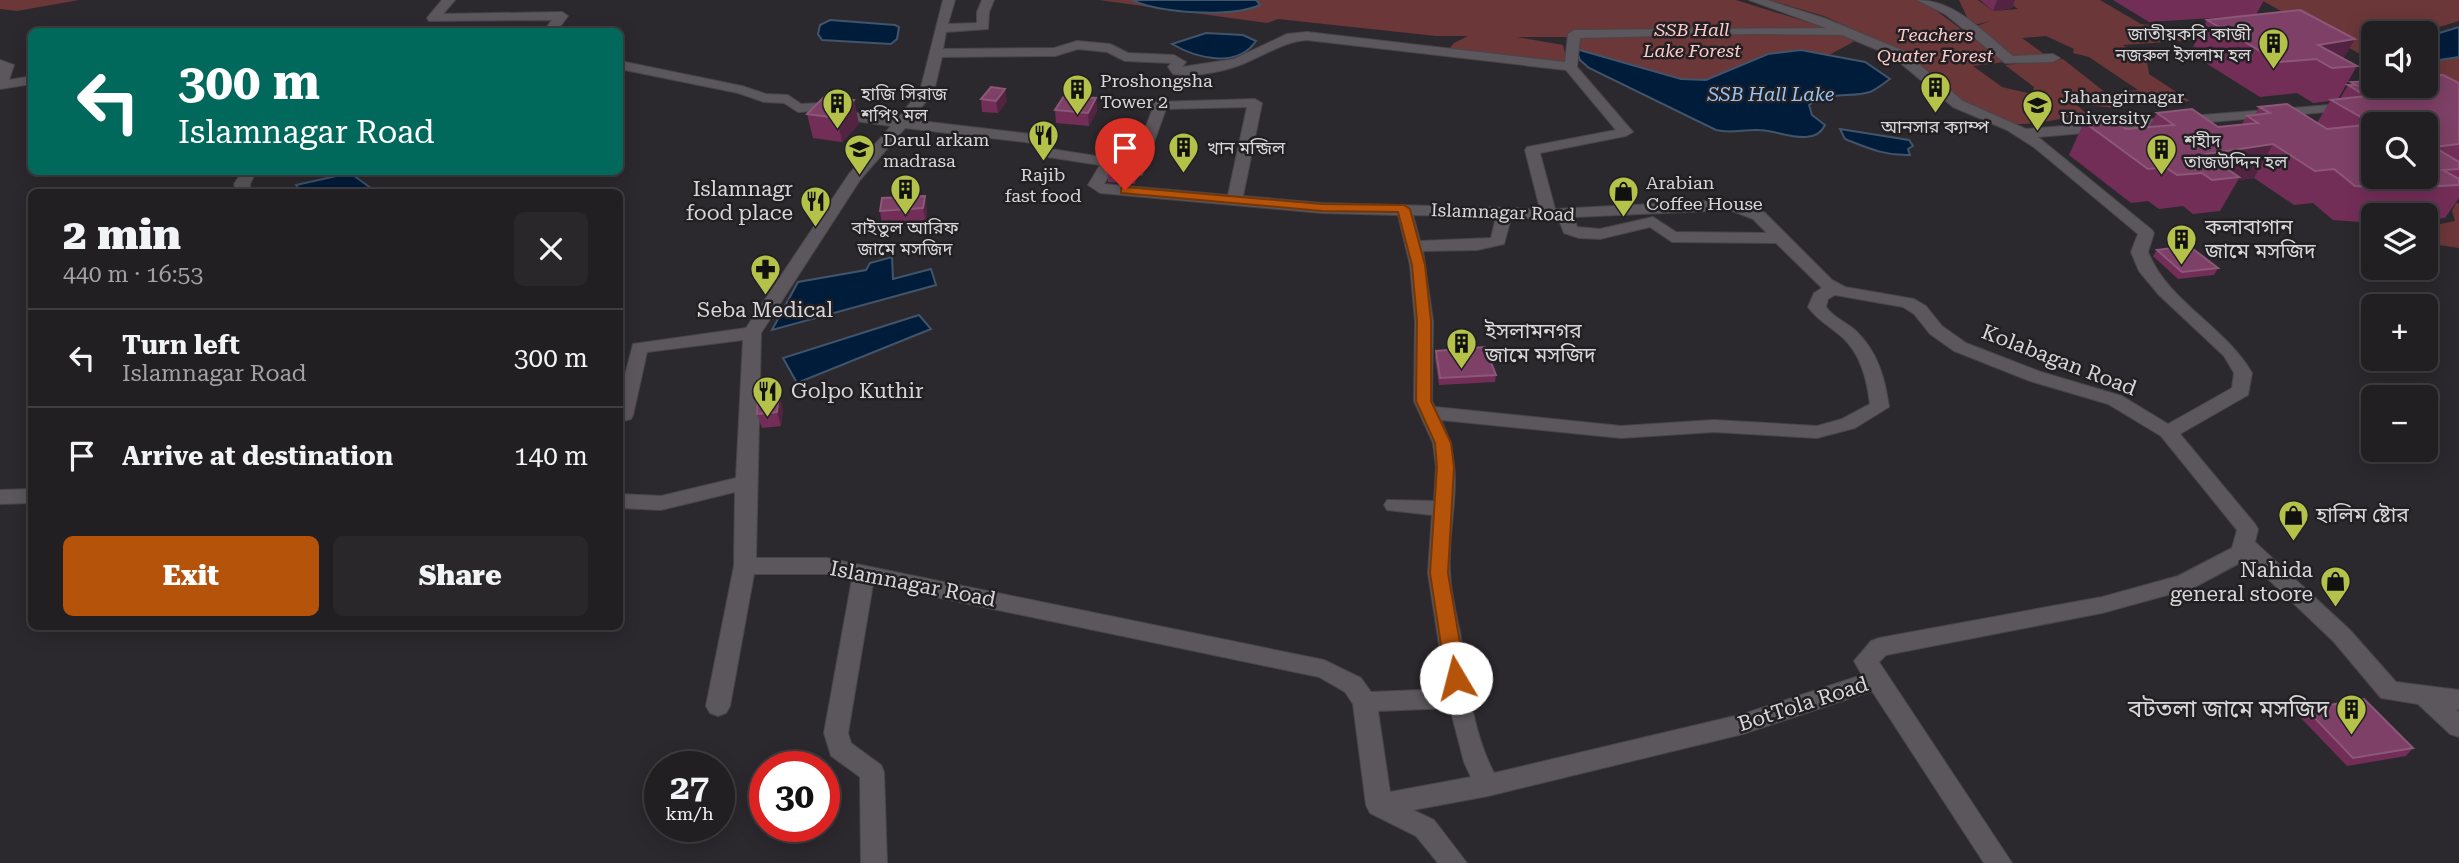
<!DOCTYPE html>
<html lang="en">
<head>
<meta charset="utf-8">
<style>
  :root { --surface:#211f22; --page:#29272a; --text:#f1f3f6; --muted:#a2a2a5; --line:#3e3d40; --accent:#b45309 }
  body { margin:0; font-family:"Roboto Serif","Noto Sans Bengali",serif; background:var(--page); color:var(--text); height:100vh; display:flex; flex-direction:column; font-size:26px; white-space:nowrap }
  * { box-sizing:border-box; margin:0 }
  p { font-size:23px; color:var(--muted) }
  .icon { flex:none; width:38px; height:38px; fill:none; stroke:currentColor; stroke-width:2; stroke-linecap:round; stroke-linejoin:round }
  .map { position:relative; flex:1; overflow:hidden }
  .drawer { position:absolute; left:28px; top:189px; width:595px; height:441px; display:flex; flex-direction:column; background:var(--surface); border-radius:10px; box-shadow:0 4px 18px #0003,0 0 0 2px var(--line) }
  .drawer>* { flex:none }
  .banner { position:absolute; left:28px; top:28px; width:595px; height:147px; border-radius:10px; box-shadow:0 4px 18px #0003,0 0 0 2px var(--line); background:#00695c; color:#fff; overflow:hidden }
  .controls { position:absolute; left:2361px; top:21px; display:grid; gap:14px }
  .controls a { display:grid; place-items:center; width:77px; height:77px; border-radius:10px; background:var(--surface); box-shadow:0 4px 18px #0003,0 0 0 2px var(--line); font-size:35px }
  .speed { position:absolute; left:644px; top:751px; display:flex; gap:14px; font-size:35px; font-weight:700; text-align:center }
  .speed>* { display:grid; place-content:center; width:91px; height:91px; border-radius:50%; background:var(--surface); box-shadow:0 4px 18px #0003,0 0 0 2px var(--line); line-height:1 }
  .speed small { font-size:18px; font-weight:400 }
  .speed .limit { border:10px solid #d22; background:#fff; color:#111 }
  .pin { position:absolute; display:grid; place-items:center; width:60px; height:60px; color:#fff; margin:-72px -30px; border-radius:50% 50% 50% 0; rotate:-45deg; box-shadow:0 0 7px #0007 }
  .pin .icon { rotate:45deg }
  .me { position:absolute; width:77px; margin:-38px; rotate:352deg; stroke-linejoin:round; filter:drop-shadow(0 0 5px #0008) }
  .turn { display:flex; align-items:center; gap:24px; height:147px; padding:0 35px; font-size:32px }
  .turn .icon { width:91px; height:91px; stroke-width:2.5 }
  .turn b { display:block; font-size:49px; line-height:60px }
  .round { display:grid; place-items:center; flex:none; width:74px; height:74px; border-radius:10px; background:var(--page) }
  .head { display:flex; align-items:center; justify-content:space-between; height:119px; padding:0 35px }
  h1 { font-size:42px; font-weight:800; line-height:52px }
  .action { display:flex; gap:14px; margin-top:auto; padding:14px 35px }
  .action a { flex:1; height:80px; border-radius:10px; background:var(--accent); color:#fff; font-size:28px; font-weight:800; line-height:80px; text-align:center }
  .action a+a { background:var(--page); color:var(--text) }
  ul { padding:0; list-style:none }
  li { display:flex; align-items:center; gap:21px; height:98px; padding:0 35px; border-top:2px solid var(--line) }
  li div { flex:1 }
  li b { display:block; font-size:26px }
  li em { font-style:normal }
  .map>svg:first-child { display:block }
</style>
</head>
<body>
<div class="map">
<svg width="2459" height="863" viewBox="0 0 2459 863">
  <rect width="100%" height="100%" fill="#2c292e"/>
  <path fill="#6c3739" d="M0 0H79L17 11 0 9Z
    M1099 0H1736L1849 35 1855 41 1827 56 1801 50 1768 54 1706 80 1681 79 1576 49 1574 37H1517L1563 45 1567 62 1556 63 1449 49 1454 43 1468 36H1436L1278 19 1267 23Z
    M1769 0H1922L2005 62 1973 66 2002 87 2032 94 2034 87 2005 65 2063 59 2125 108C2108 109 2094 104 2077 105L2090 117C2064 115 2043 125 2018 124 2002 124 1984 115 1969 111L1967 103 1880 42 1824 16Z
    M1959 0H1978L1993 11 2018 9 2006 0H2100L2141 24 2175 28 2195 40 2123 45 2147 62 2149 74 2190 101 2139 106 2119 92 2138 90 2089 57 2073 53 2074 49 2046 36 2022 38 2044 54 2014 57 1974 27 1990 21 1971 26Z
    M2261 0H2459V21L2419 33H2373V61Z
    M2459 57V97L2426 86V62Z
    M2456 203H2459V248L2426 243V227L2455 221 2452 211Z"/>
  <path fill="#001c3b" stroke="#41546a" stroke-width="2" d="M1132 0H1256L1260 5C1231 18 1160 13 1132 0Z
    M830 20 895 25 899 27 897 39 891 44 822 40 818 34 820 25Z
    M2459 27V57L2426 62V37Z
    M1206 33 1243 35 1256 41C1237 69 1196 58 1172 44Z
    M1576 49 1681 79 1706 80 1768 54 1801 50 1865 62 1890 79C1884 83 1877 89 1870 92 1850 98 1829 91 1809 105L1812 115 1825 125C1814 149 1778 130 1759 130 1743 129 1732 134 1716 130L1589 68 1580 60Z
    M1840 129 1909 140 1913 146 1908 149 1910 155C1885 156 1868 148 1845 139Z
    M350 173 375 191 301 192 296 185Z
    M892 257 893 279 931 269 936 285 772 330 798 282 866 270 870 263Z
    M919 315 931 329 797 383 783 358Z"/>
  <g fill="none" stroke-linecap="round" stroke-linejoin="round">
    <defs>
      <path id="minor" d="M442 0H455L443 14 562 12 568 16 556 32H543L552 20 429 21 427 18Z
        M943 0H955L948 24 977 23V12L982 0H994L989 12 988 29 946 32 943 49 1054 48 1077 41 1110 44 1128 53 1174 55 1186 62 1182 67 1234 59 1287 34 1307 32 1565 62 1568 34 1574 30 1826 28 1749 0H1767L1824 18 1902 50 1963 101 2026 129 2354 103 2356 106 2349 110 2038 137 2152 230 2154 233 2148 252C2168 302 2225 326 2252 373L2248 395 2180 434 2255 524 2258 529 2255 542 2350 630 2396 682 2459 690V710L2455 709 2459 712V737L2450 734 2418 704 2381 698 2334 642 2247 559 2193 588 2102 613 1886 655 1879 662 2012 863H1984L1872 691 1743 734 1488 796 1413 810 1434 820 1467 863H1438L1416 836 1370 813 1366 805 1353 704 1345 692 1319 677 873 584 848 733 851 743 881 765 884 772 887 863H861L860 777 831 756 824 733 852 579 827 574H754L730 706 726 713 718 716 710 713 706 706 734 566 735 492 661 510 620 508V494L661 496 736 478 743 340 647 352 633 415 631 419 620 422V394L633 344 746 328 849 174 891 126 847 120 837 110 798 112 784 103 764 102 738 93 620 69V61L742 86 766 94 788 95 801 104 841 102 856 113 898 118 920 91ZM1752 34 1842 35 1892 56 1953 107 2007 130 2035 148 2138 234 2131 252 2139 271 2159 295 2224 356 2234 373 2232 388 2168 424 2122 396 2041 372 1966 343 1942 326 1926 306 1914 299 1845 287 1832 280 1765 213 1752 205 1730 200 1555 209 1540 153 1626 136 1633 132 1577 67 1580 38ZM1307 40 1566 70 1616 130 1527 147 1525 150 1540 209 1322 203 1243 196 1262 103 1255 99 1155 102 1131 167H1114L1116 162 1109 158 1051 149 1043 136 1038 135 912 120 934 91 942 57 1055 56 1078 49 1107 52 1125 61 1171 63 1168 67 1173 74C1192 78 1227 71 1245 63 1265 55 1285 41 1307 40ZM1247 107 1228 195 1104 184 1109 175H1142L1166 109ZM905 128 1033 143 1041 156 1100 165 1088 185 1100 193 1322 213 1398 215 1410 265 1415 321 1414 401 1433 443 1436 467 1434 501 1387 500 1384 505 1387 510 1432 515 1428 573 1446 689 1371 692 1361 678 1324 660 827 558H756L761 333 860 180ZM1730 210 1753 219 1767 233 1676 232 1653 217 1600 229 1577 227 1574 217ZM1413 215 1496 217 1491 238 1420 241ZM1511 218H1558L1564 233 1579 238 1600 239 1650 227 1672 242 1776 243 1822 288 1814 293 1808 307C1818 321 1830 326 1842 337 1861 354 1867 380 1870 404L1842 419 1817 426 1714 420 1621 426 1435 407 1432 401 1433 321 1423 251 1477 250 1504 244ZM1835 295 1903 307 1914 314 1930 334 1954 351 2030 381 2108 404 2161 436 2237 530 2232 548 2178 576 2102 597 1879 638 1871 641 1854 661 1862 675 1743 714 1494 773C1472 731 1467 678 1460 632 1456 613 1451 593 1450 573 1447 516 1468 475 1441 420L1621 438 1714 432 1817 438 1855 428 1889 407C1885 379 1878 352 1856 331 1846 322 1834 318 1826 307L1828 299ZM1450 708 1464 762 1471 777 1390 792 1378 711Z
        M1917 0C1956 0 1984 33 2013 56L2053 54 2060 58 2053 62 2005 63 1945 14Z
        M0 60 14 65 9 80 32 76V84L0 89Z
        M242 172H256L250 184 251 192H236L234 184Z
        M32 489V503L0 504V490Z"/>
    </defs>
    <use href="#minor" stroke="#484549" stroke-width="2"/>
    <use href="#minor" fill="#5b575c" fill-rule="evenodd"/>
  </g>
  <path fill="#732e58" d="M1980 0H2015L2012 8 1993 11Z
    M2113 0H2264L2256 15 2355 39 2343 59 2357 66 2338 99H2340L2348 85H2350L2351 82 2459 83V198L2445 218 2426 220V215H2373V223L2333 220 2313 203 2294 205 2254 178 2238 180 2220 211 2193 214 2183 206 2159 209 2148 201 2131 203 2069 155 2084 122 2126 129 2149 127 2157 113 2218 127 2242 124 2247 116 2255 115 2259 107 2317 123 2330 101 2313 103 2297 93 2260 97 2190 53 2207 20 2243 16 2149 22Z
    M828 93 859 124 842 142 813 138 807 114Z
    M1096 98 1097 111 1089 126 1056 123 1055 110Z
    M981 99 1007 101 998 113 982 112Z
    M1136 152 1137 178 1135 184 1108 182 1107 156Z
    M882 198 927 209 926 222 882 224 880 211Z
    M2157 250 2218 268 2214 275 2178 279 2153 256Z
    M1436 351 1496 375 1495 382 1439 385 1435 358Z
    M783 408 781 426 762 428 757 414Z
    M2306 709 2413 748 2406 756 2347 766 2299 716Z"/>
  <path fill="#522441" d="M1997 0H2015L2012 8 1993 11Z
    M2355 39 2338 68 2318 45Z
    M1005 89 1007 101 998 113 996 101Z
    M1096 98 1097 111 1089 126 1088 113Z
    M854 100 859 124 842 142 837 118Z
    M2273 144 2254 178 2238 180 2239 177 2202 173 2206 154Z
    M1136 152 1137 178 1135 184 1134 159Z
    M925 196 927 209 926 222 923 208Z
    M779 394 783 408 781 426 777 412Z"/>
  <path fill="#7e4066" stroke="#8c5778" stroke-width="2" fill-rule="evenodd" d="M2300 10 2355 39 2318 45 2357 66 2332 68 2316 59 2279 62 2207 20Z
    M2443 75 2459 83V144L2434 147 2459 162V169L2443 170 2459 179V185L2420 187 2424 190 2355 186 2334 169 2315 171 2273 144 2206 154 2239 177 2212 180 2202 173 2177 175 2165 167 2148 169 2084 122 2112 120 2126 129 2174 125 2157 113 2192 109 2218 127 2258 123 2247 116 2270 113 2259 107 2287 104 2327 129 2373 124 2331 100 2366 96 2348 85H2356L2351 82 2373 81V86H2426V76ZM2373 124H2426V177H2373Z
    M991 87 1005 89 996 101 981 99Z
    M828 93 854 100 837 118 807 114Z
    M1064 96 1096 98 1088 113 1055 110Z
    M1109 152H1136L1134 159 1107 156Z
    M925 196 923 208 880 211 882 198Z
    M2189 246 2218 268 2182 272 2157 250Z
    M1485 347 1496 375 1440 378 1436 351Z
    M779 394 777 412 757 414 758 396Z
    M2364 699 2413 748 2353 758 2306 709Z"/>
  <path fill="#b45309" stroke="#753606" stroke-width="2" d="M1125 187 1322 204 1404 205 1410 209 1425 265 1431 321V401L1451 443 1454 467 1448 573 1466 678 1463 684H1449L1446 678 1430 573 1437 467 1435 443 1416 401 1417 321 1412 265 1398 212 1322 211 1121 193V188Z"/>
  <defs>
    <symbol id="building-pin" viewBox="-11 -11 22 30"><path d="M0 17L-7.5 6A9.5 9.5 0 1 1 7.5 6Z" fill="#b5c249" stroke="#232024"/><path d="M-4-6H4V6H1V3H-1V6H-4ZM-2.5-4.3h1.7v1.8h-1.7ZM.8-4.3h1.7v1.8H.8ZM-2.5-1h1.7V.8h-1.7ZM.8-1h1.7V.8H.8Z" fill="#111"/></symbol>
    <symbol id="university-pin" viewBox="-11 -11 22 30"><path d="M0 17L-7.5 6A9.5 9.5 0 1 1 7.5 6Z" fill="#b5c249" stroke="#232024"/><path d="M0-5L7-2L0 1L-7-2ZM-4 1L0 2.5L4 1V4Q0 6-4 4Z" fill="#111"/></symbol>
    <symbol id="restaurant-pin" viewBox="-11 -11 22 30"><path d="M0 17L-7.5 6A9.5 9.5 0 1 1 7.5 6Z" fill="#b5c249" stroke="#232024"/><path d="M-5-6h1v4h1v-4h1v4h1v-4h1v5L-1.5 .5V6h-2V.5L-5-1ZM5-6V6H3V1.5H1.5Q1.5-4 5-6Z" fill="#111"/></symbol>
    <symbol id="school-pin" viewBox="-11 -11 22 30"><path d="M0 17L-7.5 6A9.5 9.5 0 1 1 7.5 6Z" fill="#b5c249" stroke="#232024"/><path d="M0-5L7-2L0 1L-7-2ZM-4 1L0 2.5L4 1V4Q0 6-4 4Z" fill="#111"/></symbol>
    <symbol id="shop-pin" viewBox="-11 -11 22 30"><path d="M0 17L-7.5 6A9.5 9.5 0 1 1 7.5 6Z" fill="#b5c249" stroke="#232024"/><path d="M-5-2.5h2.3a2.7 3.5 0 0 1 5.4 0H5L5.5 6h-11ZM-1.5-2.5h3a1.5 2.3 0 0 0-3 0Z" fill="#111"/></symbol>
    <symbol id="pharmacy-pin" viewBox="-11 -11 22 30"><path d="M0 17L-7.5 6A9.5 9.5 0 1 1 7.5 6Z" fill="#b5c249" stroke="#232024"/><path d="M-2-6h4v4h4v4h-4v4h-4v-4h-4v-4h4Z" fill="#111"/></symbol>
  </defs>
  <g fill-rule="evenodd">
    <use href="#building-pin" x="2256" y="26" width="35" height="47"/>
    <use href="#building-pin" x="1918" y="70" width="35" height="47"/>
    <use href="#building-pin" x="1060" y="72" width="35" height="47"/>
    <use href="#building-pin" x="820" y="86" width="35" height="47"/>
    <use href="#university-pin" x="2020" y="88" width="35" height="47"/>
    <use href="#restaurant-pin" x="1026" y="118" width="35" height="47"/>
    <use href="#building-pin" x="1166" y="130" width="35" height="47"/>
    <use href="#school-pin" x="842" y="132" width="35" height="47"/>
    <use href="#building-pin" x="2144" y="132" width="35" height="47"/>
    <use href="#building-pin" x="888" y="172" width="35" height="47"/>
    <use href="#shop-pin" x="1606" y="174" width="35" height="47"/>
    <use href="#restaurant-pin" x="798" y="184" width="35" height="47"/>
    <use href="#building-pin" x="2164" y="222" width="35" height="47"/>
    <use href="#pharmacy-pin" x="748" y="252" width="35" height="47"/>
    <use href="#building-pin" x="1444" y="326" width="35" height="47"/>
    <use href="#restaurant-pin" x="750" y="374" width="35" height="47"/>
    <use href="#shop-pin" x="2276" y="498" width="35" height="47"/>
    <use href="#shop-pin" x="2318" y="564" width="35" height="47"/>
    <use href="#building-pin" x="2334" y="692" width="35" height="47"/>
  </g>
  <g text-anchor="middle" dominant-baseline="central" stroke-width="5" stroke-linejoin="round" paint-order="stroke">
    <g font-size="18" font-style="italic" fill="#fecaca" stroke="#232024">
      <text x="1692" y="29">SSB Hall<tspan x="1692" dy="21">Lake Forest</tspan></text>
      <text x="1935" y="34">Teachers<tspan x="1935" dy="21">Quater Forest</tspan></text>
    </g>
    <g font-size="18" fill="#d8d6d9" stroke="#232024" text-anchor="start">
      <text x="2251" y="33" text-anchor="end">জাতীয়কবি কাজী<tspan x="2251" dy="21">নজরুল ইসলাম হল</tspan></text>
      <text x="1100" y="80">Proshongsha<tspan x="1100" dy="21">Tower 2</tspan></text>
      <text x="861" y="93">হাজি সিরাজ<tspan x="861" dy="21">শপিং মল</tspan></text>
      <text x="2060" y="96">Jahangirnagar<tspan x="2060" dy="21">University</tspan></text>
      <text x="1935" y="126" text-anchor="middle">আনসার ক্যাম্প</text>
      <text x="883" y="139">Darul arkam<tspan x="883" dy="21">madrasa</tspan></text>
      <text x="2184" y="140">শহীদ<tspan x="2184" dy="21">তাজউদ্দিন হল</tspan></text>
      <text x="1207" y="147">খান মন্জিল</text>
      <text x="1043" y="174" text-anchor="middle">Rajib<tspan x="1043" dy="21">fast food</tspan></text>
      <text x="1646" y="182">Arabian<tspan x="1646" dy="21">Coffee House</tspan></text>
      <text x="905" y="227" text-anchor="middle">বাইতুল আরিফ<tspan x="905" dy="21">জামে মসজিদ</tspan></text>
    </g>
    <g font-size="18" fill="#d8d6d9" stroke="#232024">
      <text transform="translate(1503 212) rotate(2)">Islamnagar Road</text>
    </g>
    <g font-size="19" font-style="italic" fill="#95c5f8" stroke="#232024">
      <text x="1771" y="94">SSB Hall Lake</text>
    </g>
    <g font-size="21" fill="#d8d6d9" stroke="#232024" text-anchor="start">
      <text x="793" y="189" text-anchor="end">Islamnagr<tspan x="793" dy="24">food place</tspan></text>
      <text x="2205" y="227">কলাবাগান<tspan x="2205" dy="24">জামে মসজিদ</tspan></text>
      <text x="765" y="310" text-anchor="middle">Seba Medical</text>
      <text x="1485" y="331">ইসলামনগর<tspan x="1485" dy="24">জামে মসজিদ</tspan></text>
      <text x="791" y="391">Golpo Kuthir</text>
      <text x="2316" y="515">হালিম ষ্টোর</text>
      <text x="2313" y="570" text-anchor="end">Nahida<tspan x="2313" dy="24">general stoore</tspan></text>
    </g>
    <g font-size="21" fill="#d8d6d9" stroke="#232024">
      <text transform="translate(2059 360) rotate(21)">Kolabagan Road</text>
      <text transform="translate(913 584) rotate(11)">Islamnagar Road</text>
      <text transform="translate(1803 704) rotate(-18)">BotTola Road</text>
    </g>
    <g font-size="24" fill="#d8d6d9" stroke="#232024" text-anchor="end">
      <text x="2329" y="709">বটতলা জামে মসজিদ</text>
    </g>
  </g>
</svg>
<div class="controls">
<a><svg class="icon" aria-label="sound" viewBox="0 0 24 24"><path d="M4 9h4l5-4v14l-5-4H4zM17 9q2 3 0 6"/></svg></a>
<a><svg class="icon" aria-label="search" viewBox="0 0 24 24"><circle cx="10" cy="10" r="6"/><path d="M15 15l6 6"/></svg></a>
<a><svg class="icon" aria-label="layers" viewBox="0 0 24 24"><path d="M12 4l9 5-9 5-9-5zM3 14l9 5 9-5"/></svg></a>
<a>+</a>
<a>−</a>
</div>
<div class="speed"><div>27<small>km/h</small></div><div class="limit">30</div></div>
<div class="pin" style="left:1125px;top:190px;background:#d93025"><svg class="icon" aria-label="arrive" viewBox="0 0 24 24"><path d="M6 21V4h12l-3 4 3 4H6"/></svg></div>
<svg class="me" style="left:1456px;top:678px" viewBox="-20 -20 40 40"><circle r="19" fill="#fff"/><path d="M0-13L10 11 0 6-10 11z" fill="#b45309"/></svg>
<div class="banner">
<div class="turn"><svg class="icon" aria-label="left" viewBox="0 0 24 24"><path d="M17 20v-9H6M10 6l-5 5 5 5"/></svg><div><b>300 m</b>Islamnagar Road</div></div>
</div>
<section class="drawer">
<div class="head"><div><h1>2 min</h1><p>440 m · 16:53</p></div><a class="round"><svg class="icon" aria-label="close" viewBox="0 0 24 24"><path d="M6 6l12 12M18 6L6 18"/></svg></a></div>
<ul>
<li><svg class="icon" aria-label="left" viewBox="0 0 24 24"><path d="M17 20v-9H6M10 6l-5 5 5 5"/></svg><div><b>Turn left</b><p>Islamnagar Road</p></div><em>300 m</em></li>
<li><svg class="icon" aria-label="arrive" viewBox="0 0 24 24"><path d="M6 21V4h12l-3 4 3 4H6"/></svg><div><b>Arrive at destination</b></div><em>140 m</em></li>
</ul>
<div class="action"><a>Exit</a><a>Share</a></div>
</section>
</div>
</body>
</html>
